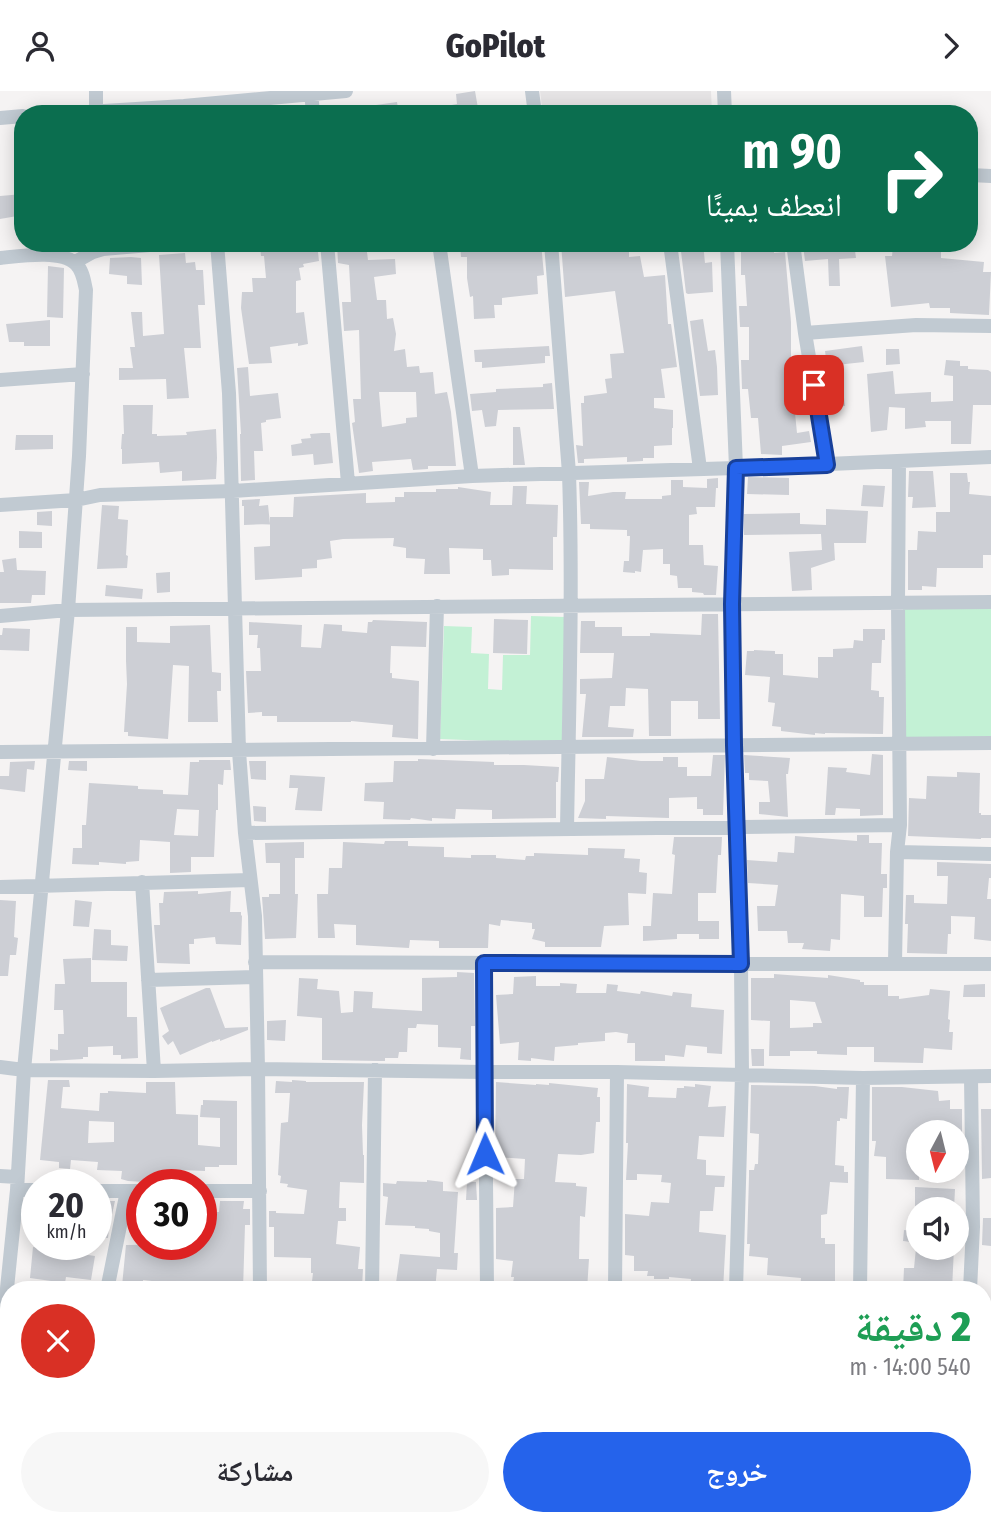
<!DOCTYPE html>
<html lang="ar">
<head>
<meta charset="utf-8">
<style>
  :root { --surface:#fff; --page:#f7f7f7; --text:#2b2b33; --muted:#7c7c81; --accent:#2563eb }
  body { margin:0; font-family:"Fira Sans Condensed","Noto Naskh Arabic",sans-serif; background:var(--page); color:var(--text); direction:rtl; height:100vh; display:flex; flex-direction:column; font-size:26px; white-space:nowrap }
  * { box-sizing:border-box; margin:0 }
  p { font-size:23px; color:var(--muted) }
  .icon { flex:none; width:38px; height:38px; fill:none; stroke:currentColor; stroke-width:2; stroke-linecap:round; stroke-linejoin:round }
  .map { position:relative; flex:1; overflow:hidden; direction:ltr }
  .details { position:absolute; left:0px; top:1190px; width:992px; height:245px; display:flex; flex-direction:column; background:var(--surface); border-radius:28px 28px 0 0; box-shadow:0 4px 18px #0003; direction:rtl }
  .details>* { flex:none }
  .hud { position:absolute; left:14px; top:14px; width:964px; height:147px; border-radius:28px; box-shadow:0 4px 18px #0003; direction:rtl; background:#0b6e4f; color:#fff; overflow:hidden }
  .needle { width:46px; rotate:187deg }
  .controls { position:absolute; left:906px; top:1029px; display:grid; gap:14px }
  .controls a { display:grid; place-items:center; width:63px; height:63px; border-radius:50%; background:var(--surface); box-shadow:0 4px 18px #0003; font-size:35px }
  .speed { position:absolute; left:21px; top:1078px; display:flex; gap:14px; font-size:35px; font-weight:700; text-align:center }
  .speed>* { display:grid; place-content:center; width:91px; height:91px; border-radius:50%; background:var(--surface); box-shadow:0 4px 18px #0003; line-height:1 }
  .speed small { font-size:18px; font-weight:400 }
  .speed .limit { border:10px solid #d22; background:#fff; color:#111 }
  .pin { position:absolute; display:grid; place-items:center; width:60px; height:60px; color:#fff; margin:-30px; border-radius:14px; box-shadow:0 4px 10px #0006 }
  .me { position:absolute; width:77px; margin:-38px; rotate:359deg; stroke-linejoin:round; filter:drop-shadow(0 0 5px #0008) }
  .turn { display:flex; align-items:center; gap:24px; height:147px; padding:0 21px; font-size:32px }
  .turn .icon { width:91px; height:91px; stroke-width:2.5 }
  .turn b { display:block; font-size:49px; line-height:60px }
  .round { display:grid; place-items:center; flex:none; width:74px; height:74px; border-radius:37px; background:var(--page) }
  .headline { display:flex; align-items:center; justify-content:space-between; height:119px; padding:0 21px }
  h1 { font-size:42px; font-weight:800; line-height:52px; color:#1e9e55 }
  .action { display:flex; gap:14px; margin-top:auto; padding:14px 21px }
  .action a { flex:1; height:80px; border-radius:42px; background:var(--accent); color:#fff; font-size:28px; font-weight:800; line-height:80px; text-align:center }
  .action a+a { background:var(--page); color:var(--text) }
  header { display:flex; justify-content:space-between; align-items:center; height:91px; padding:0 21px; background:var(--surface); font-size:32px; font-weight:800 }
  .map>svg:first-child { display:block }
</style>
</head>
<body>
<header><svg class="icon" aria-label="forward" viewBox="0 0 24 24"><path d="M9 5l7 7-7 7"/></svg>GoPilot<svg class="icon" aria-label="person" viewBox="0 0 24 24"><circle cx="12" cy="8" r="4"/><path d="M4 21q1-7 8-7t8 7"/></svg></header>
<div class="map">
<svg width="991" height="1435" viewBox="0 0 991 1435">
  <rect width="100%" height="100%" fill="#f5f3f3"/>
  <path fill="#e6e4e5" d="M540 0H711L712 23H543Z"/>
  <path fill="#c3f1d5" d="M991 515V649L906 648 903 517Z
    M531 525 566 526 562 653 440 648 444 535 472 536 471 562 489 563 488 598 502 599 503 564H530Z"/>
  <path fill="#cdcfd5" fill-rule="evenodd" d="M475 0 479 23H435V17L457 13 456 3Z
    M397 11 399 23H362V16Z
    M23 103V124L0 128V105Z
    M280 152H317L319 170 303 173 304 176 299 177 301 189 296 190V222L304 221 308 253 298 255V252L270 256 272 272 249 273 241 217 242 201H253L252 187H266L264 165H261L260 155Z
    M337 152 366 153 368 169 395 168 396 183 374 186 377 209H386L387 228 393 227 396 243 394 260 405 258 407 276 419 275 420 282 433 281 435 303 447 301 451 321 456 375H428V378L413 379 411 368 372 371 373 380 359 382 352 332 355 331 353 308H361L359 239 344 240 342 211H351L349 174 338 172ZM379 301H416L417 326 406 327V332L382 336Z
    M460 152H541L544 184 537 185 538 203 502 207V214H494L495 227 474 228 473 205 470 206 467 187V166H461Z
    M561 152H629V166L640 165 644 186 665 184 668 233H671L677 276 661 278 665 307H654V317L673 319V337H672V354L654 355V367H643V370L627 371V366L584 368V372H578L576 354 583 355 581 312H584V305L607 302 605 288 612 287 610 263 624 262 615 200 565 206Z
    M680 152H703L705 172 712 171 713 201 688 203 686 202Z
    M762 152 763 160 774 159V162L785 161 791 231V267H797L799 288 803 287 805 298H790L791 322H795L797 342 809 340 811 351 782 355V364L761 363 758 327H751L748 298H742L741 269H749V236H740L739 215H747L745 184H741V154Z
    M819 152H854L856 167 839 168 840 195H829L828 168 805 170 803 154Z
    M893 155 933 158V159L941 160V167L984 171 983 181H991L989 224 950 222V217H930L929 212 891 216 885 165H892Z
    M185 162 186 172 195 171 196 179H203L205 214H198L201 257H184L189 307 167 308 166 288 119 289V277H133L130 256H135L131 221H142L143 245 164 243 159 164Z
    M131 166 141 167 142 194 127 193V185L109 183 110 167Z
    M48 175 64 177 63 227 47 226Z
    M703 228 708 260 715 259 717 276 718 304 700 305 690 230Z
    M50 229V255H24V251H9L6 233Z
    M549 255 550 265H545V272L482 277V271H475L474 259Z
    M862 255 864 271 827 275 825 260Z
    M886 258H899L900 273 886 274Z
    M946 269 960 270V275H968V278L988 279 991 281V314H973L971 353H951V330H925L926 336 905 338V317L889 316 887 339 871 341 867 283 893 280 895 303 931 301V311L953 310V285L944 284Z
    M248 276 250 305 278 302 281 327 266 329V331L261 332 263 360H254L255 389 241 390 240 343H241L237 277Z
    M552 292 554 318 498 319 496 335 485 336 482 319 472 320 470 303 496 301V298L543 296V293Z
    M843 299 845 315 831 316 829 301Z
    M123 314H153L152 343H157V345L187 344 186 341 216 338 217 367 216 388 182 390V380L160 382 159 371 122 373V358H121L122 343H124Z
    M513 336H520L525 374H513Z
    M322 342H330L333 372 314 374 313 363 292 365 291 354 302 352 301 348 311 347 310 343Z
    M16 344H53V358L15 359Z
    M909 380H933L936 416 912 417 913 406H908Z
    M950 382H967L968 391H970L969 403 991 405V464H983V477H937L936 496 922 495V499H908V459H917L918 440 936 441V421H950Z
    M748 386 789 387V404L747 403Z
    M718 387V397H707H716L715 416H696L697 423 689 424V454H703L704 474 718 475 716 504H704L703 502 692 501V497H678L677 485 670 484V473H663V458L643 459 641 481 635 480V482L623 481 624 470H629L630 445H627V439L590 438V433H581L579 391H589L588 405 613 401H626L625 408H662V405L671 404V389H683V396L707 397V388Z
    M863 394 885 395 883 416 861 415Z
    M513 395H527L526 413 558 414 557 446H553V479L509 478V484L492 485 491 469H483V458L449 457 450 483H424L425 468 406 467V457L393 455 394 447 343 448 330 450 332 467 317 469V477L302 478V486L255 489 254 456 270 455V426H293L294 406 366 402V412L395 411V406H404V401H436V398H458V396L491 401 490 414H512Z
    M260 408 259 415 268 414 270 433 244 434V415H242V409Z
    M102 414 119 415 118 428 128 429 126 464 128 465 127 477 97 478Z
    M826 418 868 420 866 452H834L835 469 811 477 812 499 792 500 789 461 822 459 821 443 744 444V423L800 422V433L826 434Z
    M52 420V435L37 434V421Z
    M19 440 42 441V457H19Z
    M16 467 17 479 46 480 45 504H32L31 512H0V481H4L2 469Z
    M170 481V501L157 502 156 482Z
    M106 494 143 498 142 508 105 505Z
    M702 523H718L720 628H698V610H671V645H649L648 598 626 597 625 615H610L608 636 634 638 633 646H582L586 603H580V588L612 587 614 562H580L581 530H595V536H622V545H650V542L701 544Z
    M494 528 528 529 527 563 493 562Z
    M373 529 427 531 426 556 391 555 390 582H392V587L419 590 418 648 392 646 393 634 351 630V631H277V625H262V621L248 622 246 580H261L260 557H257L258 544H249V531L302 534 301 556 321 557 324 533 342 534V540L367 542 368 531H372Z
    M210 534 212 581 221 582V600H217L218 631H188L189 575 173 574 168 648 128 645V641H124L127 593 126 570V536H137V551L170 552V535Z
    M3 537 30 538 29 560 0 559V544H2Z
    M863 538H885V549H882L881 572H872L871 599 879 600V606H884L883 643 825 642V643L815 642V644L781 640V636L772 635 775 612 768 611 770 586 745 584 747 560H754V559L775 560V563H783V584L818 587V566H833V558L853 557 854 549 863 550Z
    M872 663 883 664V724L860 725V718L836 717 835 724H825L828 676 847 677 846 681 870 684Z
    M713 664H725L723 724H703V718H697V706L669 707V727L606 725V728L578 727 585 710V688H604L607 666 641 670H663V666H678V676H687V685H711Z
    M744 664 790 667 788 683H786L788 726 759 723V711H770L768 690 749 689V682H745Z
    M418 668 494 671V674H524L559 676 558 691H556V727L492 728V719L456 718 455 728 432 727V730L411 727 410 729 383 728 384 711 364 710 365 692 393 691 394 670H418Z
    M199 669H230L231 679H224L223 694 218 693V719H216L214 766H191V781L170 782V751L140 749 139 770 126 771V773L99 771V774L72 773 73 757H82V734H86L89 692 138 695V698L163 699V703L188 704 190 671H199ZM177 718 199 719 198 745 174 744Z
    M35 670 34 679 27 678 25 701 0 698V685H9L10 671Z
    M69 670H87V680L68 679Z
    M249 670H266V689L251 688Z
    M957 681 980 682 979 722H981V724H991V747H981V748L908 745 909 707 926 708 927 685 957 686Z
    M290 684 325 686 322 720 295 719 298 697H289Z
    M253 715 266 716V731L254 730Z
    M857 744H869V752H882L881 783H887V797H883L882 826H864V805L841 803 840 849 831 848 830 860 802 858 804 852H788L787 840H758L757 815H775L778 794 748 792 747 769 777 771 778 761 794 762 795 745 857 750Z
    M674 746H722L721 764H718L716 802H698V830H719V848H699V843H677V848L643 850V835H651L653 802 672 803 675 764 672 763Z
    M385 750H408V755L444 756V766L471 767V764H496V767L525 769 526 765H534V762L588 764V757L625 758 624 767 640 768 639 781 647 782 646 803 628 802 629 834 604 835 601 856H545V851L532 848 535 838H532V832L501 829 500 835 489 833 488 857H439V850L410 849 409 857 356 854V834L334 833 335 847H318L317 803H328L329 777H342L343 751 384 753Z
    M304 751V767H295V803H298L296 847 265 848 262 806H269V803H280V772H266L265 752Z
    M937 771 991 773V787H989L987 808H991V850L974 848 975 826 951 825V843H948L947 863 907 862 908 833H905L906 804H914V812L947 813 948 785H937Z
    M198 800V803L231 800 230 821H241V824L242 825 241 854 216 853 215 846 194 848V853H189L190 873 157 872 154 834H160L159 812H163L164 801Z
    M0 809 16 810 14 846 18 847 16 864H10L8 885H0Z
    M75 809 92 811 89 836 73 835Z
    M94 838 111 839V854L128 855 127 870 92 869Z
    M91 867V891H127V926H137L138 967 121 968V964H113V955L88 956V966H83V968L50 970V958L58 959V943H64L63 919H54L55 893H65L63 868Z
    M457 881 474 882 475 935H471V969L460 968 461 957 438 956V934L417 933 416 937H408L407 961H399L398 967H385V970H379L322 969V927L297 925 299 887 318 888 317 898 339 900 341 922 353 921 354 900 373 901 372 917 422 920V887L457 886Z
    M774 883 828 887V884L860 889V891H864V894H888V905H899V908L929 904 930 898 950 900 948 928 950 929 949 941H953L952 959 924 957 923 972 874 971V956H847V964L817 963V960H790V965H769L770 930 751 929V887H774ZM790 909 815 911 822 932H813V936L790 937Z
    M536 885V895H560V892L577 893 576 902H606L607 893 618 894 617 900 640 903 641 900 672 905 673 901 692 903 691 916 724 919 722 963 707 962V956L686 954 684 966 665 964V970H635V952H627L628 943 616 941 605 942V950L578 952V954L555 956 554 970 531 967V970L518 969 519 951 500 953 496 904 513 903 514 886Z
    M985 893V906H963L964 894Z
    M206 897H210L225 937 248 936V939L220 950V948L212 951V950L180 964 173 950 168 954 162 945 169 940 160 917Z
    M286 929 285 950 267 949V930Z
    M751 958H764V975H752Z
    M48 989H69L70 996H63L61 1017 99 1020 100 1002H108V1000L146 1002V991H175L176 1023 198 1024V1054L220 1056V1027L200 1026 201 1014H203V1009L237 1010V1074H219V1076H205V1080L181 1079 180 1091 144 1089V1091L128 1090 121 1088 122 1080 97 1079 98 1071 71 1069 70 1078 59 1077V1071L40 1069ZM89 1030 114 1031V1051L88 1052Z
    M292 989 306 990V991H364L362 1034 363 1064H364V1092L340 1091 339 1117H346V1130H338L336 1153 360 1156 358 1178H363L362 1197 349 1196V1193L328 1191 327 1199H311L313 1182H311V1167L274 1166V1136H269V1120H276V1122L304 1123 307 1099 287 1096 288 1093 280 1092 281 1085 278 1084 281 1032 288 1031 290 1002H275L276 990 292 991Z
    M496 991 536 994V993L549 994V992L598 997 597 1006H600V1031H596L594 1062 581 1064 558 1063 555 1091 576 1092V1095L587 1096 585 1126 580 1125 579 1168H589L587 1199H535V1197L523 1196V1193L513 1192 514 1186H511L513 1170 496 1168V1117L513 1116 515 1088H524L525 1068 495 1066Z
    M627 993 649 996 648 1006 676 1007 677 997H684V995L695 996V993L711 995 708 1016 726 1015 724 1046 699 1045 697 1068 706 1069V1084L725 1085 724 1096H715L713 1120H700L699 1141 726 1144 723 1199H702V1197H690L691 1188 669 1186V1188H654V1185H647L648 1180H634V1165L625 1164V1123L649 1125 651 1111 669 1112 671 1092 661 1091 662 1084 637 1083V1089H626L628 1052H626Z
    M751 994 815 995 837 998V996H849L847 1028 840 1027V1030H837L835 1074 844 1075V1081H848V1092L830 1091 827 1123 821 1124V1147H825V1153H835V1199H800L801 1187 767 1184 768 1167 749 1165 750 1153H747L749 1085V1079H754L755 1073H758L759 1043 750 1042Z
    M872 996H902L938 1000 939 1010 950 1009V1018H962V1043H957V1041H919V1043H912V1070H919V1089L886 1088V1066L874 1065 876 1050H872Z
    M981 1018H991V1087L982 1088Z
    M427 1089 443 1091V1100L458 1101 454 1162H458L457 1179 437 1178 435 1199H395L400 1163 440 1166V1142L429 1140V1138L415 1137V1135L385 1134 388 1106 383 1105V1092L396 1093 397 1090 427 1091Z
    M467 1091H476L477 1109H466Z
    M915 1096 955 1098 954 1118H915Z
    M100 1110H115L111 1128H110L108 1147 96 1146Z
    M135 1110H142V1129L131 1131Z
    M220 1110H244L243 1118H250V1134H245L243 1199H187V1194L143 1189V1196L122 1195 126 1154 201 1153V1121H219Z
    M983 1127H991V1155L982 1154Z
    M904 1139 919 1141V1152L903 1150Z
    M33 1156 95 1165 91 1189 66 1186 65 1192 30 1187Z
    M916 1157H954L952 1199H903L904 1177H914Z"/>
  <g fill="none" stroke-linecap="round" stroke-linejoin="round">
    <path stroke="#c1cad2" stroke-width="14" d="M311 0 313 23
      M532 0 535 23
      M724 0 725 23
      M56 23 184 15 346 0
      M96 23V0
      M0 27 23 25
      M970 84 991 85
      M217 152 229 302 239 660 245 742 255 825 258 978 260 1199
      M327 152 348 392
      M439 152 472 385
      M551 152 569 382C573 500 569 619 567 738
      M670 152 700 378
      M727 152 736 377 732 513 734 654 741 873 742 984 736 1199
      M793 152 805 242 827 374
      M0 167C20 165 61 158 76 173 83 180 84 190 86 199L79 365 68 519 24 979 17 1099 0 1266
      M75 171 93 161 103 158 173 152
      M805 242 916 234 991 235
      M0 289 83 283
      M0 414 76 409 100 404 233 400 472 385 736 377 991 366
      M0 525 68 519 991 511
      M433 658 437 515
      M0 661 991 652
      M245 742 900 734
      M897 761 991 763
      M142 791 154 980
      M0 796 250 789
      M255 871 741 873H991
      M484 872 487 1199
      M895 872 897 761 900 734 898 512 899 371
      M148 889 255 886
      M0 976 24 979 154 980 258 978 484 981H617L863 987 991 985
      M0 1085 17 1086
      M17 1099H37
      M96 1100H142
      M201 1100H260
      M107 1199 127 1100
      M372 1199 375 979
      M615 1199 617 981
      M860 1199 863 987
      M970 1199 973 1136 971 986
      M984 1299H991
      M984 1350H991
      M734 1426V1435
      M967 1426V1435
      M113 1435 114 1426
      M362 1435 363 1426
      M484 1435V1426
      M607 1435 608 1426
      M858 1435V1426"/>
    <path stroke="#c1cbd6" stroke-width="21" d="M0 1369 9 1370
      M248 1426 257 1429 262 1435"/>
  </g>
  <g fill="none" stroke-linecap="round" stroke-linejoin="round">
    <defs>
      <path id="route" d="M485 1063 484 872 741 873 734 654 732 513 736 377 827 374 814 294"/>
    </defs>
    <use href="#route" stroke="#184099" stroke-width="18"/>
    <use href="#route" stroke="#2563eb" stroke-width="12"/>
  </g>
</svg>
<div class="controls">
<a><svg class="needle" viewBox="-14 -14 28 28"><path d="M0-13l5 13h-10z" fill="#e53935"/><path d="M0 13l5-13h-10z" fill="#7c7c81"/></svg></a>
<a><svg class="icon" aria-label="sound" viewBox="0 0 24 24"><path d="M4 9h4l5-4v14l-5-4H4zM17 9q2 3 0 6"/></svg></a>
</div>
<div class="speed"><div>20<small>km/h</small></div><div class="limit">30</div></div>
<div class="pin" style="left:814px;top:294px;background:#d93025"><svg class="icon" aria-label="arrive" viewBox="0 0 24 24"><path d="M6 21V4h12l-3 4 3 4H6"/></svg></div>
<svg class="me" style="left:485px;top:1063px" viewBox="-20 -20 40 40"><path d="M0-17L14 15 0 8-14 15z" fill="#2563eb" stroke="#fff" stroke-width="4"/></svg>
<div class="hud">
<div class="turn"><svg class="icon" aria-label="right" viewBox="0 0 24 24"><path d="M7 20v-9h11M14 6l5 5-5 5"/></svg><div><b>90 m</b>انعطف يمينًا</div></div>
</div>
<section class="details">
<div class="headline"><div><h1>2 دقيقة</h1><p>540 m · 14:00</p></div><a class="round" style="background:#d93025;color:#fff"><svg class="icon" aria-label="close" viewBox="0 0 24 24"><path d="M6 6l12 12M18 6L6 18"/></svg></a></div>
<div class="action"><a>خروج</a><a>مشاركة</a></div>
</section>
</div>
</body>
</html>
